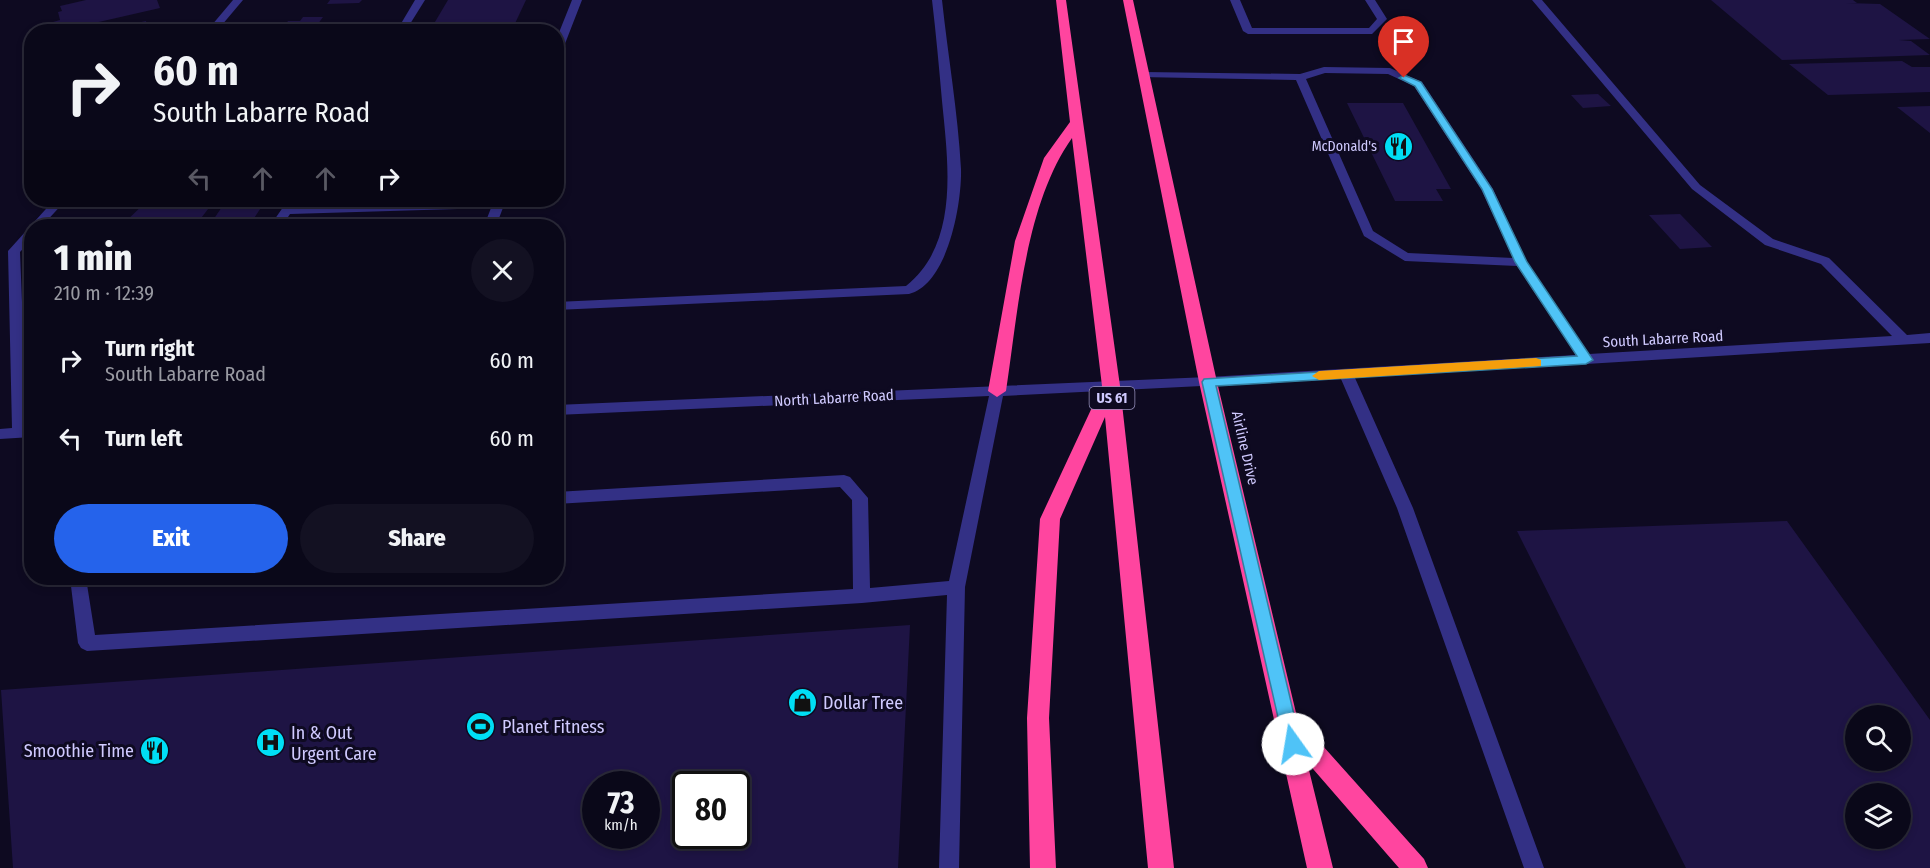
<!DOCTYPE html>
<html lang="en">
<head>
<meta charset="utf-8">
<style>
  :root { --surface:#0a0819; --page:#131122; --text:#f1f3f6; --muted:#999aa2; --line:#2a2938; --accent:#2563eb }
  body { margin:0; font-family:"Fira Sans Condensed",sans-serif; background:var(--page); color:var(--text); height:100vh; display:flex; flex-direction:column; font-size:22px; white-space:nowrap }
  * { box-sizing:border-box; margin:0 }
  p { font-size:20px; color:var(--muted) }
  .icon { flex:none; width:33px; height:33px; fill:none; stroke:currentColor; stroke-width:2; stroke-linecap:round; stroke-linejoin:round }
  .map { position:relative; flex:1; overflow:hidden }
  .drawer { position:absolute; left:24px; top:219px; width:540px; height:366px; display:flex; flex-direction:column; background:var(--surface); border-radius:24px; box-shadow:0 3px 9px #0003,0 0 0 2px var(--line) }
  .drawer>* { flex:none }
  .banner { position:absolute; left:24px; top:24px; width:540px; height:183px; border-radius:24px; box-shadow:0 3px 9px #0003,0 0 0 2px var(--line); background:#0a0819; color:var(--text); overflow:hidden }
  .tools { position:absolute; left:1845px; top:705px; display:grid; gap:12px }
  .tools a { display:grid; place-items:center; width:66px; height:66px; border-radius:50%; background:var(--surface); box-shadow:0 3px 9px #0003,0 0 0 2px var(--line); font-size:30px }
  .speed { position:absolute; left:582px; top:771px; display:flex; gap:12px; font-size:30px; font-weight:700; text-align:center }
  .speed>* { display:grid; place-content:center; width:78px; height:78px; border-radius:50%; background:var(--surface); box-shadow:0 3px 9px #0003,0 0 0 2px var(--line); line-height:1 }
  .speed small { font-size:15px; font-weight:400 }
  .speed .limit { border:3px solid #111; border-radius:9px; background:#fff; color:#111 }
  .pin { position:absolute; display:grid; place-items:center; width:51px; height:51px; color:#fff; margin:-62px -26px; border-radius:50% 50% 50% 0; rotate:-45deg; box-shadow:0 0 6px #0007 }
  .pin .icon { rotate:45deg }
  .me { position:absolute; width:66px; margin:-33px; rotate:347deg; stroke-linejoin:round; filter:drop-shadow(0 0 4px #0008) }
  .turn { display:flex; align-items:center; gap:21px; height:126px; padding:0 30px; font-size:27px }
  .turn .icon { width:78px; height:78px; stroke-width:2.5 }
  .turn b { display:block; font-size:42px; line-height:51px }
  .lanes { display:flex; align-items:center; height:57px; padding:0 30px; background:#0003; justify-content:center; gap:30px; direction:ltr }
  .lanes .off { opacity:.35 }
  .round { display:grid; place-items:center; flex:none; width:63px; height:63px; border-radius:32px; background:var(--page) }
  .head { display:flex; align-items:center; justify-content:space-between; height:102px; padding:0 30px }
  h1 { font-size:36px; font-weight:800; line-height:45px }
  .cta { display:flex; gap:12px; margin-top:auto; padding:12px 30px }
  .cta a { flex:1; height:69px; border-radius:36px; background:var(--accent); color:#fff; font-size:24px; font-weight:800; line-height:69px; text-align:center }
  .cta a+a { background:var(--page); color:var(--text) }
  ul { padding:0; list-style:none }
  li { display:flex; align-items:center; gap:18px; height:78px; padding:0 30px }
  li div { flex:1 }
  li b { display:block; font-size:22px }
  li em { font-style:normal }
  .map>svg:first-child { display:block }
</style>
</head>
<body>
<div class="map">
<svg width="1930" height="868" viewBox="0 0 1930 868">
  <rect width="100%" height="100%" fill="#0e0a21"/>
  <path fill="#1e1444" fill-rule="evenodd" d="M86 0H157L160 8 55 32 53 22 60 20 58 12 62 11 60 6Z
    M330 0H362L359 3 327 4Z
    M448 0H526L511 32H429Z
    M1711 0H1853L1857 3H1846L1880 4 1930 39 1899 40 1911 41 1930 55 1782 60Z
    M303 17H323L312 32H280L288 21H300Z
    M146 21 147 25 157 22 159 32H92Z
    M1902 61 1912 67H1930V92L1828 95 1789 64Z
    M1598 94 1611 106 1583 108 1571 95Z
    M1347 103H1403L1451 189H1436L1443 201H1395Z
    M1930 106V133L1897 107Z
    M148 200H215L195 226 122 225Z
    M253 200H266L249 226H209L226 201Z
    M1680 214 1712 247 1680 249 1649 215Z
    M474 218 470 226H381L384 221Z
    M1787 521 1930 720V868H1686L1517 531ZM1856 716H1900V760H1856ZM1856 794H1900V838H1856Z
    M910 625 898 868H13L1 690ZM596 784H646V836H596ZM686 784H736V836H686Z"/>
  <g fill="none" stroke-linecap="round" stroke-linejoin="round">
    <path fill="#333085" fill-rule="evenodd" d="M233 0H243L216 32H206Z
      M415 0H425L405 32H396Z
      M572 0H582L561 54 556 57V40Z
      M932 0H942C948 56 958 113 961 169 962 203 948 284 909 294L556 310V302L906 286C960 243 948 162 942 101 939 67 936 34 932 0Z
      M1230 0H1240L1252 28H1369L1377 19 1365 0H1375L1387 19 1372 34H1248L1243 31Z
      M1532 0H1542L1700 185 1773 239 1829 258 1907 335 1930 333V343L1355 378 1413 508 1544 868H1524L1397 508 1341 379 1003 396 965 587 959 868H939L947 595 862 603 87 651 81 648 78 643 70 578H86L95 635 853 589 852 500 840 487 556 504V492L844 475 850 477 868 498 870 588 949 581 989 396 556 415V405L1208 377 1576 355 1517 266 1405 261 1364 236 1296 80 1140 77 1139 75 1144 72 1300 74 1324 67 1390 68 1422 82 1493 189 1527 262 1589 354 1892 336 1821 264 1765 245 1692 189ZM1325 73 1388 74 1414 86 1481 189 1513 258 1408 253 1373 231 1306 79Z
      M54 200H66L42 226H32V239L20 252 27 427H32V437L0 439V429L12 428 8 251Z
      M288 200H300L295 207 506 200 496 226H484L491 208 290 214 282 226H270Z"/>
    <path fill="#ff459f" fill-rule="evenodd" d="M1056 0H1066L1120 386 1174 868H1148L1105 417 1060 519 1049 718 1056 868H1030L1027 718 1040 519 1102 386 1072 138C1025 204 1018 312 1006 391L997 397 988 391 1015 241 1044 158 1070 122Z
      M1123 0H1133L1217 382 1297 717 1424 859 1428 868H1399L1307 762 1333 868H1307L1199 382Z"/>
  </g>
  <path fill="#4fc3f7" stroke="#337fa1" stroke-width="1.5" d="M1404 75 1421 82 1492 189 1527 262 1593 360 1586 364 1216 386 1301 744 1299 750 1293 752 1287 750 1284 744 1202 382 1204 379 1577 356 1515 262 1482 189 1415 86 1399 78Z"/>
  <path fill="#f59e0b" d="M1536 358 1541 360V366L1319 380 1312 376 1319 371Z"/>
  <defs>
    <symbol id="restaurant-disc" viewBox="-11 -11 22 22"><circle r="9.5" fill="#00def5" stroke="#0e0a21"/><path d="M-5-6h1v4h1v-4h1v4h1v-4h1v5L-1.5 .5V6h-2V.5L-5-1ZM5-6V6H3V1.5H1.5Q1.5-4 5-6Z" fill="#111"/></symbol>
    <symbol id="shop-disc" viewBox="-11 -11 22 22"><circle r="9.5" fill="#00def5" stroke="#0e0a21"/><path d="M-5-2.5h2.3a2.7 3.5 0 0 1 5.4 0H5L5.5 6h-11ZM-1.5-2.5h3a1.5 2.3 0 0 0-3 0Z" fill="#111"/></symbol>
    <symbol id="stadium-disc" viewBox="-11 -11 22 22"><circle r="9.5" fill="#00def5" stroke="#0e0a21"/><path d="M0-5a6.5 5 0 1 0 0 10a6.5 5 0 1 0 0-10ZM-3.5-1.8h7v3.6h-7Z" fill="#111"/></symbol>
    <symbol id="hospital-disc" viewBox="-11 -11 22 22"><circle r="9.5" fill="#00def5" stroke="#0e0a21"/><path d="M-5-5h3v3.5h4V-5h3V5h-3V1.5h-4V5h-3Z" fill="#111"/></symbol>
  </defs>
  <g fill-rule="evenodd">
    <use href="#restaurant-disc" x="1382" y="130" width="33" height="33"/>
    <use href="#shop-disc" x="786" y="686" width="33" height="33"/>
    <use href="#stadium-disc" x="464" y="710" width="33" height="33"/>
    <use href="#hospital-disc" x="254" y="726" width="33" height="33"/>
    <use href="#restaurant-disc" x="138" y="734" width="33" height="33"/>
  </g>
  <g text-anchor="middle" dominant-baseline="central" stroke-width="6" stroke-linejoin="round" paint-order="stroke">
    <g font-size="14" fill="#d0caff" stroke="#0e0a21" text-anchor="end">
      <text x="1377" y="146">McDonald's</text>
    </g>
    <rect fill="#0e0a21" stroke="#9690bc" stroke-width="1.5" x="1089.5" y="387" width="45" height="22" rx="4.5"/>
    <g font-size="14" font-weight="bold" fill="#d0caff">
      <text x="1112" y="398">US 61</text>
    </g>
    <g font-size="15" fill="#d0caff" stroke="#0e0a21">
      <text transform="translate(1663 339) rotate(-3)">South Labarre Road</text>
      <text transform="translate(834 398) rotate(-3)">North Labarre Road</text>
      <text transform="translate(1245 448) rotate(77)">Airline Drive</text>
    </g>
    <g font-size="18" fill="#d0caff" stroke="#0e0a21" text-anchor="start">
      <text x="823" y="703">Dollar Tree</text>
      <text x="502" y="727">Planet Fitness</text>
      <text x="291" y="733">In &amp; Out<tspan x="291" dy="21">Urgent Care</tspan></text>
      <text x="134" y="751" text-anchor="end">Smoothie Time</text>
    </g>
  </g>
</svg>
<div class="tools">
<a><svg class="icon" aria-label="search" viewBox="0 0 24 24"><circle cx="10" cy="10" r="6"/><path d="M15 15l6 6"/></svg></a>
<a><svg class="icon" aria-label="layers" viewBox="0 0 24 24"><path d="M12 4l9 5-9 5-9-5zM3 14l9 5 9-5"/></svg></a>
</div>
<div class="speed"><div>73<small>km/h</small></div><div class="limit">80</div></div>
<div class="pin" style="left:1404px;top:78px;background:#d93025"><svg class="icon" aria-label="arrive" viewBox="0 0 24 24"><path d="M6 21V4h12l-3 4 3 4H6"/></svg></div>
<svg class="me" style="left:1293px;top:744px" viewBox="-20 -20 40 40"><circle r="19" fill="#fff"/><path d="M0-13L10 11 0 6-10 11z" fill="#4fc3f7"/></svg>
<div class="banner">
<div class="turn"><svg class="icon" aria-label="right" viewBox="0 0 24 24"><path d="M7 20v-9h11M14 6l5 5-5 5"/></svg><div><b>60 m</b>South Labarre Road</div></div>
<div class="lanes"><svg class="icon off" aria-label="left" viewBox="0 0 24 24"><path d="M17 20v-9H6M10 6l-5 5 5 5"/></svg><svg class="icon off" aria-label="ahead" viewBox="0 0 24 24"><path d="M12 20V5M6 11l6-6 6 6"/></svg><svg class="icon off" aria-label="ahead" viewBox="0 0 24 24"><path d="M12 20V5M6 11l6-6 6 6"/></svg><svg class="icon" aria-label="right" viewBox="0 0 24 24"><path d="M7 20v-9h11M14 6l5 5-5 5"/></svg></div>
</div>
<section class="drawer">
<div class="head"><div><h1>1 min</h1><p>210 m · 12:39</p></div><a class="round"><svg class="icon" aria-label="close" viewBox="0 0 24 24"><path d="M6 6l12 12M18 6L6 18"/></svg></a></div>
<ul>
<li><svg class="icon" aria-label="right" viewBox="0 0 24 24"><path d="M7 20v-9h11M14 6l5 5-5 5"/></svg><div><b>Turn right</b><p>South Labarre Road</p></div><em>60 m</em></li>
<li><svg class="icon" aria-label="left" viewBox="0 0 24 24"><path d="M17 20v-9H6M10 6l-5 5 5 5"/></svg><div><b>Turn left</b></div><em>60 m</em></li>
</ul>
<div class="cta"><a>Exit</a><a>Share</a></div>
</section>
</div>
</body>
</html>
